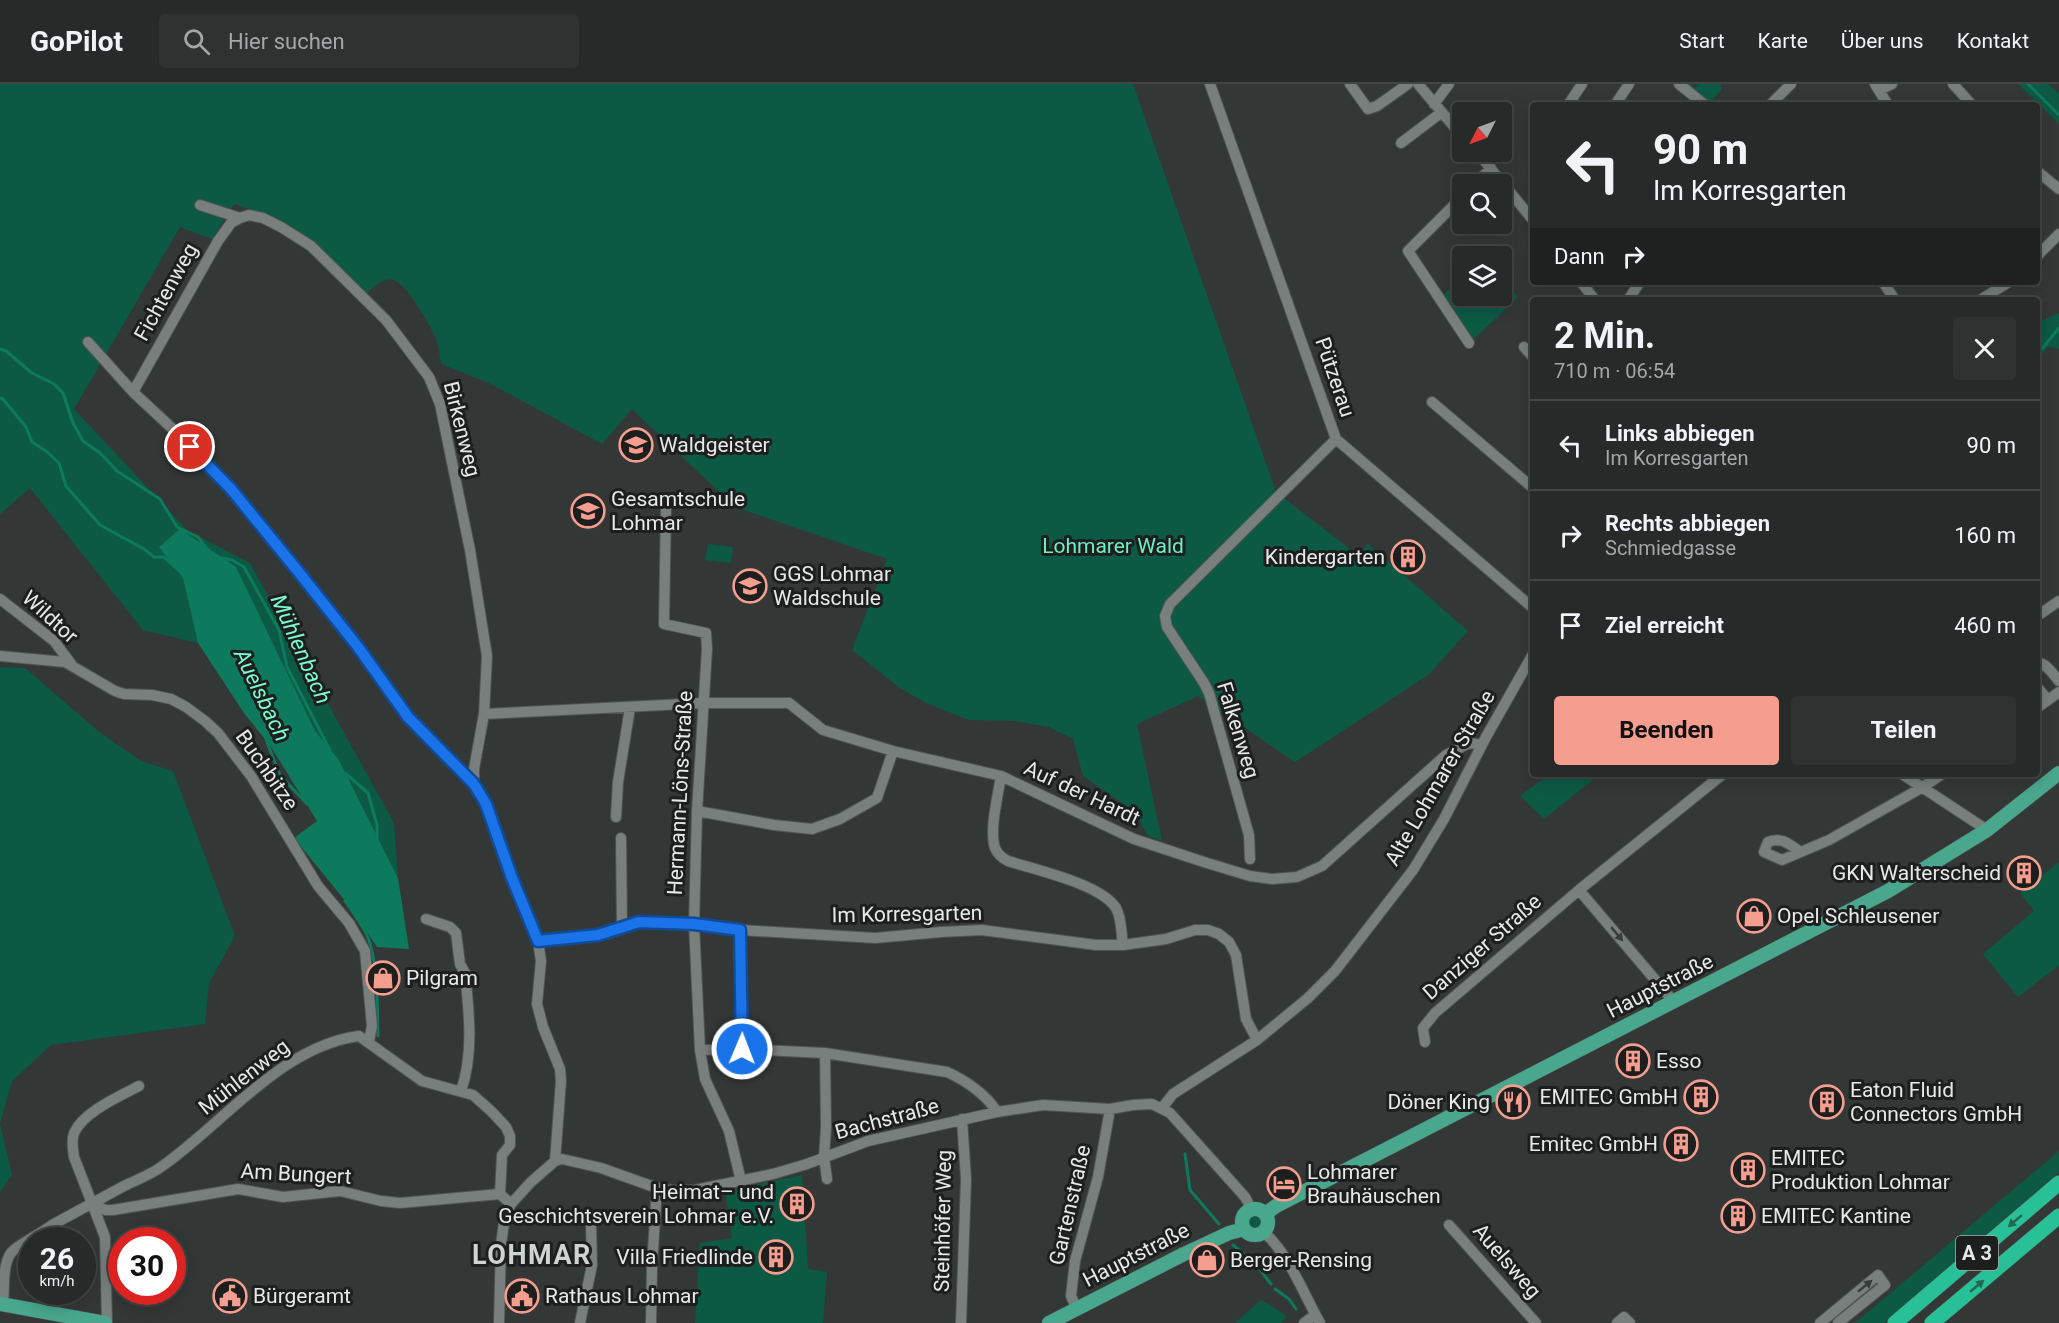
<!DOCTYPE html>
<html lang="de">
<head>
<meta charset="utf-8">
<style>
  :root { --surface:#262a28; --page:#2e3230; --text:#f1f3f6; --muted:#a4a7a8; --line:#424645; --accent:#f59d8f }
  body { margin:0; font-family:Roboto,sans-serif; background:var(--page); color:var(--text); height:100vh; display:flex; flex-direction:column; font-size:22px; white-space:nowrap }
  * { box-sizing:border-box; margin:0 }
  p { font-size:20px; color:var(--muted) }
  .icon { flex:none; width:33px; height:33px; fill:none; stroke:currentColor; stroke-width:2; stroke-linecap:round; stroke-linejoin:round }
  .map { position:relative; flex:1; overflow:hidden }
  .drawer { position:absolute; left:1530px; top:213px; width:510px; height:480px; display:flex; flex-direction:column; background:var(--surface); border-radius:6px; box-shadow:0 3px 15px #0003,0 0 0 2px var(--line) }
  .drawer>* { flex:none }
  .banner { position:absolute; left:1530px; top:18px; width:510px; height:183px; border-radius:6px; box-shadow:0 3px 15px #0003,0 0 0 2px var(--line); background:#262a28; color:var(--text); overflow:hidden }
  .needle { width:39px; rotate:228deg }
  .tools { position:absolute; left:1452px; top:18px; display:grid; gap:12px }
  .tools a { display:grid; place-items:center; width:60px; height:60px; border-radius:6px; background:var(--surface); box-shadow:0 3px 15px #0003,0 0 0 2px var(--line); font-size:30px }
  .speed { position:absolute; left:18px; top:1143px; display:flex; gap:12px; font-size:30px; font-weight:700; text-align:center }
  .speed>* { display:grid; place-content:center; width:78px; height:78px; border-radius:50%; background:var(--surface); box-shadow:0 3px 15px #0003,0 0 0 2px var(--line); line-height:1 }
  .speed small { font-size:15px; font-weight:400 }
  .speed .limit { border:9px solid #d22; background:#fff; color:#111 }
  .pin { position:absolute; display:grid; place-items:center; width:51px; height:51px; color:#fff; margin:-26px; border:3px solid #fff; border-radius:50%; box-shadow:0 2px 6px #0007 }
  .me { position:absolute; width:66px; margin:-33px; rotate:1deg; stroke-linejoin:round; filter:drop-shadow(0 0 4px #0008) }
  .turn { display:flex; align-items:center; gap:21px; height:126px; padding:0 24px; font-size:27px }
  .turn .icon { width:78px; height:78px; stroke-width:2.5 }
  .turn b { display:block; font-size:42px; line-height:51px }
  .then { display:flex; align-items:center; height:57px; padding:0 24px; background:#0003; gap:12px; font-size:22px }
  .round { display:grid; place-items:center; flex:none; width:63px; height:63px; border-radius:6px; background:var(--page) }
  .overview { display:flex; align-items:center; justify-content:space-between; height:102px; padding:0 24px }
  h1 { font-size:36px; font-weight:700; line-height:45px }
  .primary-button { display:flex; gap:12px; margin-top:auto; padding:12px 24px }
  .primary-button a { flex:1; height:69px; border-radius:6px; background:var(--accent); color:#111; font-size:24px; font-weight:700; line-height:69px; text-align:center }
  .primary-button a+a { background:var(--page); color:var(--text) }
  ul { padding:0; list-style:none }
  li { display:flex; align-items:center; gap:18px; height:90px; padding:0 24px; border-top:2px solid var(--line) }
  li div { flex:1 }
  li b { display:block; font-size:22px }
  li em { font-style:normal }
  header { display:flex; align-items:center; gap:36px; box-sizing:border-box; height:84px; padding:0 30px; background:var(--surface); border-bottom:2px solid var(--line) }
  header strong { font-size:28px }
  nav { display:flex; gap:33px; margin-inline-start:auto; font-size:21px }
  .search { width:420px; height:54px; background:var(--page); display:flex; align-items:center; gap:15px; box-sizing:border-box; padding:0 21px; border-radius:6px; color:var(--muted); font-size:22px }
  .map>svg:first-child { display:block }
</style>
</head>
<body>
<header>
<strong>GoPilot</strong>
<div class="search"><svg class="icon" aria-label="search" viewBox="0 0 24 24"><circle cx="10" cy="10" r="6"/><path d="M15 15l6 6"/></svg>Hier suchen</div>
<nav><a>Start</a><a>Karte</a><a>Über uns</a><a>Kontakt</a></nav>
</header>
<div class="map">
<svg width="2059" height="1239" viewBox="0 0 2059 1239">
  <rect width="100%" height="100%" fill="#333836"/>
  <path fill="#0c5a44" d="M0 0H1133L1276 408 1359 472 1368 460 1468 547 1428 591 1295 678 1198 612 1137 640 1162 757 1147 751 1136 729 1083 692 1073 655 1049 643 1016 637 969 636 926 619 900 604 852 566 887 475 735 423 632 325 602 360 489 299 441 280C440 273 439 264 437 257 432 244 406 198 393 196 382 193 373 204 365 211L330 173 279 135 234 120 212 155 180 143 74 325 188 447 250 479 394 739 398 794 339 676 183 494 198 559 143 546 30 404 0 430Z
    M1687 0H1691L1695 4 1699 0H1722L1720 3 1722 5 1710 19Z
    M2018 0H2048L2059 10V40Z
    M1462 193V212H1502V195L1518 213 1472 257 1442 212Z
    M2059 229V265L2048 263 2037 276V239Z
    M708 460 733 463 731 479 705 476Z
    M0 583 25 584 98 647 141 677 173 687 235 852 209 899 205 940 51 961 12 997 0 1040 12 1091 0 1108Z
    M1550 690H1600L1544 735 1520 712Z
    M2059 778V881L2018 913 1983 870 2034 827 2020 809Z
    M2059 1067V1088L1884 1239H1855Z
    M802 1091 808 1185 827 1188 823 1239H695L700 1159 732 1154 725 1107Z
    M1248 1139a7 7 0 1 1 14 0a7 7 0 1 1-14 0Z
    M1261 1216 1287 1232 1281 1239H1235Z"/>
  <path fill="#0e7a5d" d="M180 445 236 483 315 647 339 676 398 794 409 865 377 863 351 824 294 754 317 737 271 663 244 629 198 559 183 494 159 463Z"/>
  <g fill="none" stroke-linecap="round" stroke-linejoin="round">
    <path stroke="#0e7a5d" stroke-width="3" d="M2028 0 2059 31
      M0 265 6 267 32 289 54 300 63 309 73 339 83 357 100 369 117 387 160 415 177 443 198 453 207 465
      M2037 271 2059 244
      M0 315 2 314 26 343 32 358 46 367 59 379 66 402 100 441 144 465 154 473H164L178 486
      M222 474 232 476 244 483 279 546 287 583 330 666
      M266 656 280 691 307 720
      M345 689 368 709 377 741V754
      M345 817C352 827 360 838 366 849 379 877 377 922 378 952
      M1185 1070 1190 1106 1219 1140
      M1233 1161 1254 1178 1271 1200
      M1275 1205 1289 1215 1296 1225"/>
    <defs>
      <path id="minor" d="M1210 0 1336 355 1533 524
        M1350 0 1368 25 1377 22 1408 0
        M1418 0 1462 52
        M1679 0 1705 21
        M1875 0 1888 21
        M1953 0 1972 21
        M1879 6 1892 0
        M1434 20 1449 0
        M1568 21 1582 0
        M1615 21 1629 0
        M1770 21 1791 0
        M1401 59 1442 28
        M1477 68 1533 136
        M2037 87 2059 105
        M1475 100 1491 84
        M1462 113 1408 167 1469 259
        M200 121 240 134 249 131 263 134 281 143 311 162 386 236 429 293 440 320 470 466 487 572 484 630 474 685V700
        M2037 172 2059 150
        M1581 198 1595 216
        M1883 198 1895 216
        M1628 216 1640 198
        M1980 216 2009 198
        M88 258 133 308 176 348 231 405 341 541 408 633 474 700 486 720 512 793 538 857 541 877 537 920 543 943 560 985 561 997 555 1077
        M1524 263 1533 273
        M133 308 218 157 231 139 240 134
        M1432 318 1533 404
        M666 422 664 540 706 549 707 565 697 727 694 840 700 966 705 995 729 1047 741 1097
        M0 515 54 557 72 581
        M2037 532 2059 517
        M0 572 65 578 115 607 124 610 152 611 171 615 186 623 205 637 218 649 251 692 318 802 349 839 365 867 372 942 369 957
        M2037 578C2047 580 2053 590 2059 597
        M2037 603 2048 616
        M2037 624 2059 608
        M484 630 704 619H789L823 646 893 667 1001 692 1134 755 1207 779 1250 792 1272 795 1297 793 1322 782 1446 671 1469 659 1482 661
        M1902 690 1987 746
        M1001 692C998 712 989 746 995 764 998 771 1002 774 1008 777 1036 786 1101 800 1116 824 1122 835 1121 849 1123 861
        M697 727 774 741 812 745 840 735 877 714 893 667
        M616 733 618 698 630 624
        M621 754 622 845
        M1799 767C1788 759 1781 753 1768 758L1764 768 1782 776 1829 756 1923 703 1942 690
        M1250 775 1249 751 1209 609 1204 599 1167 543 1165 532 1170 520 1336 355
        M1579 806 1674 918
        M426 835 450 843 456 849 460 880 465 889C469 927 474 970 461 1007
        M740 846 742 965
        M538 857 598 851 639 838 694 840 740 846 875 854 941 848 982 846 1096 861H1123L1166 855 1195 846H1208L1219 850 1229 858 1236 871 1246 935 1257 956
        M1425 958 1423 944 1435 929 1579 806 1723 690
        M700 966 742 965 825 969 947 988C965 996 987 1011 997 1028
        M825 969 826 1044 824 1073 827 1095
        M1162 1024 1173 1010 1257 956 1308 914 1335 887 1413 786 1444 735 1486 653 1533 570
        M93 1119 105 1126H113L238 1105 283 1113 340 1107 381 1117 400 1119 500 1110
        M1449 1141 1536 1239
        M1264 1148C1290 1172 1303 1209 1320 1239
        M3 1220C5 1205 1 1175 15 1165 27 1156 40 1150 52 1141 76 1128 100 1115 124 1102 136 1096 150 1091 161 1083 223 1040 281 962 359 952L422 997 473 1011 491 1027 506 1043 510 1052V1061L502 1071 500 1110 511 1120
        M1077 1225 1071 1212 1075 1177 1098 1093 1110 1025
        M107 1239 105 1153 74 1073C73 1065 71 1057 74 1049 83 1028 120 1012 139 1002
        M499 1239 501 1160 505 1132 511 1120 531 1098 555 1077 562 1075 601 1084 657 1104 678 1107 695 1106 773 1090 807 1080 868 1057 997 1028 1043 1021 1110 1025 1133 1021 1152 1020 1170 1029 1245 1113 1252 1126
        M580 1239 592 1181 591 1139
        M651 1239 652 1182 657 1104
        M961 1239 966 1095 962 1035
        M1304 1239 1315 1231
        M1617 1239 1624 1233 1630 1239
        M1820 1239 1878 1191 1885 1201 1838 1239"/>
      <path id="major" d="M1242 1138a13 13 0 1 1 26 0a13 13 0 1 1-26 0Z
        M1265 1130 1276 1122 1888 807 1987 746 2059 689
        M0 1220 105 1239
        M1049 1239 1184 1170 1229 1149 1244 1145"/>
      <path id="highway" d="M1895 1239 2059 1099
        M1932 1239 2059 1132"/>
    </defs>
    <use href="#minor" stroke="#505452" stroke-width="12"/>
    <use href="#major" stroke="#505452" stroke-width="15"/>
    <use href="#highway" stroke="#505452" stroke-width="16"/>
    <use href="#minor" stroke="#797f7d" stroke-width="10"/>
    <use href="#major" stroke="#48a78d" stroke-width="14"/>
    <use href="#highway" stroke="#28c197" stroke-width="15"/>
  </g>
  <defs><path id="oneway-solid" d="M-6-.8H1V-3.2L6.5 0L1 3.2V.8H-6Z" transform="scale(1.5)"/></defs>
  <g fill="#383c3a">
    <use href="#oneway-solid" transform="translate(1617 850) rotate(50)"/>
    <use href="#oneway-solid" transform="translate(1865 1202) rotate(-39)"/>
  </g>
  <g fill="#216854">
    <use href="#oneway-solid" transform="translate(2015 1137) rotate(139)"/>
    <use href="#oneway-solid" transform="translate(1977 1202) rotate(-40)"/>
  </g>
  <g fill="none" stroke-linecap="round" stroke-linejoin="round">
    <defs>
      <path id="route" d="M190 363 231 405 301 491 358 563 408 633 474 700 486 720 512 794 538 857 598 851 639 838 694 840 740 846 742 965"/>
    </defs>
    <use href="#route" stroke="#114b97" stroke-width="15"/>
    <use href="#route" stroke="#1a73e8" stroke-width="10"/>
  </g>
  <defs>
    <symbol id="school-ring" viewBox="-11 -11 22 22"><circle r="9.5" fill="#1c1f1e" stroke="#f59d8f" stroke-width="1.5"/><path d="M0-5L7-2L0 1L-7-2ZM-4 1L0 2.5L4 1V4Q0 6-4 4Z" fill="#f59d8f"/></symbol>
    <symbol id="building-ring" viewBox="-11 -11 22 22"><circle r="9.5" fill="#1c1f1e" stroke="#f59d8f" stroke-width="1.5"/><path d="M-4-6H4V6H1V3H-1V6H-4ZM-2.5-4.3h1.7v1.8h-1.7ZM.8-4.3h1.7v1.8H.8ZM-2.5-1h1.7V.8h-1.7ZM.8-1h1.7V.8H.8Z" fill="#f59d8f"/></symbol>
    <symbol id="shop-ring" viewBox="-11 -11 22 22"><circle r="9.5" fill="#1c1f1e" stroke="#f59d8f" stroke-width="1.5"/><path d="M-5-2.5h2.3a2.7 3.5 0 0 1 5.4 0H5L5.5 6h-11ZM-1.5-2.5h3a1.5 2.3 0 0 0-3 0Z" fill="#f59d8f"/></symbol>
    <symbol id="restaurant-ring" viewBox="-11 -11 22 22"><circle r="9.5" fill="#1c1f1e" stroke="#f59d8f" stroke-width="1.5"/><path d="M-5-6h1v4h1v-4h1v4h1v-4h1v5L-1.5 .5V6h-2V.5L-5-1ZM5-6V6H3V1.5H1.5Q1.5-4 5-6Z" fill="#f59d8f"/></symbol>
    <symbol id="hotel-ring" viewBox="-11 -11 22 22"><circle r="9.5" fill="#1c1f1e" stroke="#f59d8f" stroke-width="1.5"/><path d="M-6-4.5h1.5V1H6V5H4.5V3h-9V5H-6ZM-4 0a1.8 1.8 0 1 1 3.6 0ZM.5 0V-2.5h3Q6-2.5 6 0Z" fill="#f59d8f"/></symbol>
    <symbol id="civic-ring" viewBox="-11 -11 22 22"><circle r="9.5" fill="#1c1f1e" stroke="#f59d8f" stroke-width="1.5"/><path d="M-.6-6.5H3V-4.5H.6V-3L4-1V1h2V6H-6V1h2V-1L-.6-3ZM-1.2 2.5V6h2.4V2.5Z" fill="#f59d8f"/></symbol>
  </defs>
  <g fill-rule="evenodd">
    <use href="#school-ring" x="617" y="342" width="38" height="38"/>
    <use href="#school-ring" x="569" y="408" width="38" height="38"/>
    <use href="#building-ring" x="1389" y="454" width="38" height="38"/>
    <use href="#school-ring" x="731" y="483" width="38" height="38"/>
    <use href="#building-ring" x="2005" y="770" width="38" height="38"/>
    <use href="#shop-ring" x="1735" y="813" width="38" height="38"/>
    <use href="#shop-ring" x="364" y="875" width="38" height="38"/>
    <use href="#building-ring" x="1614" y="958" width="38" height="38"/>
    <use href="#building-ring" x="1682" y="994" width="38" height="38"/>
    <use href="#restaurant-ring" x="1494" y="999" width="38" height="38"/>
    <use href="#building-ring" x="1808" y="999" width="38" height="38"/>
    <use href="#building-ring" x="1662" y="1041" width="38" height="38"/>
    <use href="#building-ring" x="1729" y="1067" width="38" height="38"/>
    <use href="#hotel-ring" x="1265" y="1081" width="38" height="38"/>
    <use href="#building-ring" x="778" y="1101" width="38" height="38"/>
    <use href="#building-ring" x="1719" y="1113" width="38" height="38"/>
    <use href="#building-ring" x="757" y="1154" width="38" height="38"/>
    <use href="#shop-ring" x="1188" y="1157" width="38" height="38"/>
    <use href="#civic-ring" x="211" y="1193" width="38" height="38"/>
    <use href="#civic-ring" x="503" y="1193" width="38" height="38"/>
  </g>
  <g text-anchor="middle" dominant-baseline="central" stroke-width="6" stroke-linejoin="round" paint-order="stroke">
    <rect fill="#1c1f1e" stroke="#a9acab" stroke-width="1.5" x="1956" y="1152" width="42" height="34" rx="4.5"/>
    <g font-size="20" font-weight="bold" fill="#e6e9e8">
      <text x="1977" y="1169">A 3</text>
    </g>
    <g font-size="21" fill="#e6e9e8" stroke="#1c1f1e">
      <text transform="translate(166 208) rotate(-61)">Fichtenweg</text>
      <text transform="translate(1335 293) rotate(71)">Pützerau</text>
      <text transform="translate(462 345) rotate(76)">Birkenweg</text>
      <text transform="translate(50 533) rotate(42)">Wildtor</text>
      <text transform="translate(1238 646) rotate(73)">Falkenweg</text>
      <text transform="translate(267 686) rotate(55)">Buchbitze</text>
      <text transform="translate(1440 694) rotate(-60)">Alte Lohmarer Straße</text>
      <text transform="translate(680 709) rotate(-87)">Hermann-Löns-Straße</text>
      <text transform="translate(1082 709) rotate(25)">Auf der Hardt</text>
      <text transform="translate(907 830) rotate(-1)">Im Korresgarten</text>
      <text transform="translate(1482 863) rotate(-41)">Danziger Straße</text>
      <text transform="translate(1660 902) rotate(-27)">Hauptstraße</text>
      <text transform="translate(244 993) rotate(-38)">Mühlenweg</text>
      <text transform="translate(887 1035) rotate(-15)">Bachstraße</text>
      <text transform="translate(296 1090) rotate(3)">Am Bungert</text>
      <text transform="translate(1070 1121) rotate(-77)">Gartenstraße</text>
      <text transform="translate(943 1137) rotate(-89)">Steinhöfer Weg</text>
      <text transform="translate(1136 1171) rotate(-27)">Hauptstraße</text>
      <text transform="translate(1507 1177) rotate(49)">Auelsweg</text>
    </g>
    <g font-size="21" fill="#e6e9e8" stroke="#1c1f1e" text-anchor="start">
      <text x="659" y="361">Waldgeister</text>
      <text x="611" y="415">Gesamtschule<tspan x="611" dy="24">Lohmar</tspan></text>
      <text x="1385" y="473" text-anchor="end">Kindergarten</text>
      <text x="773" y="490">GGS Lohmar<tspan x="773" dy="24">Waldschule</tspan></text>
      <text x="2001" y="789" text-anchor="end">GKN Walterscheid</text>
      <text x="1777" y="832">Opel Schleusener</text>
      <text x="406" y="894">Pilgram</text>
      <text x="1656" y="977">Esso</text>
      <text x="1850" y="1006">Eaton Fluid<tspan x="1850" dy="24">Connectors GmbH</tspan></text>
      <text x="1678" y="1013" text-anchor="end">EMITEC GmbH</text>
      <text x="1490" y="1018" text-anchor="end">Döner King</text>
      <text x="1658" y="1060" text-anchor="end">Emitec GmbH</text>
      <text x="1771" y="1074">EMITEC<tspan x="1771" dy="24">Produktion Lohmar</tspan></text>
      <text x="1307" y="1088">Lohmarer<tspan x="1307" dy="24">Brauhäuschen</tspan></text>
      <text x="774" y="1108" text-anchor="end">Heimat– und<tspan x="774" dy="24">Geschichtsverein Lohmar e.V.</tspan></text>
      <text x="1761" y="1132">EMITEC Kantine</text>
      <text x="753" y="1173" text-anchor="end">Villa Friedlinde</text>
      <text x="1230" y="1176">Berger-Rensing</text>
      <text x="253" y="1212">Bürgeramt</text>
      <text x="545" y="1212">Rathaus Lohmar</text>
    </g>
    <g font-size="21" fill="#6eeec3" stroke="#1c1f1e">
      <text x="1113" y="462">Lohmarer Wald</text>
    </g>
    <g font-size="22" font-style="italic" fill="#7bfbcf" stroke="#1c1f1e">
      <text transform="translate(301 565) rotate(66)">Mühlenbach</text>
      <text transform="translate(262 611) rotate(64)">Auelsbach</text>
    </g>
    <g font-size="27" font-weight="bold" letter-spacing="1.5" fill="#ced4d2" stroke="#1c1f1e">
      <text x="532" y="1171">LOHMAR</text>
    </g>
  </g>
</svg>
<div class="tools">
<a><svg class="needle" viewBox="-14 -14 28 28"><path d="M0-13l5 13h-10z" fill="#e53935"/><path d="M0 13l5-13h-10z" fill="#a4a7a8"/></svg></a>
<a><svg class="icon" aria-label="search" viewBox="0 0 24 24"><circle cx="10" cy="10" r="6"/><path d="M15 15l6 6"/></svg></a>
<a><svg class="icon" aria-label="layers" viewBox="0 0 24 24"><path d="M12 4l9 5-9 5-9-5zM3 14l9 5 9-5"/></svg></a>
</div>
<div class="speed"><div>26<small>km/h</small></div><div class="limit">30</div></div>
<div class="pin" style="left:190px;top:363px;background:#d93025"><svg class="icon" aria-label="arrive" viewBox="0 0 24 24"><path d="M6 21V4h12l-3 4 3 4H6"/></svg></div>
<svg class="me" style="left:742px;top:965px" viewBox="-20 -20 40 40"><circle r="17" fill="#1a73e8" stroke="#fff" stroke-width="3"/><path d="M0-11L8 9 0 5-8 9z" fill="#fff"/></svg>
<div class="banner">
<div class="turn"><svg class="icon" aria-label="left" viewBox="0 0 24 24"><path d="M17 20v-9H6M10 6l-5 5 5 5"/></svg><div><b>90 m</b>Im Korresgarten</div></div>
<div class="then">Dann<svg class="icon" aria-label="right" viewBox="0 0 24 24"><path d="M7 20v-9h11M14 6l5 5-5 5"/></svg></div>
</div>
<section class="drawer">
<div class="overview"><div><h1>2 Min.</h1><p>710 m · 06:54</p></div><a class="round"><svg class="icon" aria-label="close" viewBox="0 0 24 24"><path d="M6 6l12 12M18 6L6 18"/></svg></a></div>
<ul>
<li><svg class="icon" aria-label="left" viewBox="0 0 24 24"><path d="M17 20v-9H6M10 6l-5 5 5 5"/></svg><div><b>Links abbiegen</b><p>Im Korresgarten</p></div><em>90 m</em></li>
<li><svg class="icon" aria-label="right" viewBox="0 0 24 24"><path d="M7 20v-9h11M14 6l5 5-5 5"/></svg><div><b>Rechts abbiegen</b><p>Schmiedgasse</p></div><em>160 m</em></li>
<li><svg class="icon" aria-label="arrive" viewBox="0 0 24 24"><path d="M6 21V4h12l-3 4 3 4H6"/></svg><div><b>Ziel erreicht</b></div><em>460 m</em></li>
</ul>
<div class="primary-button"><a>Beenden</a><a>Teilen</a></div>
</section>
</div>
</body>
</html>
